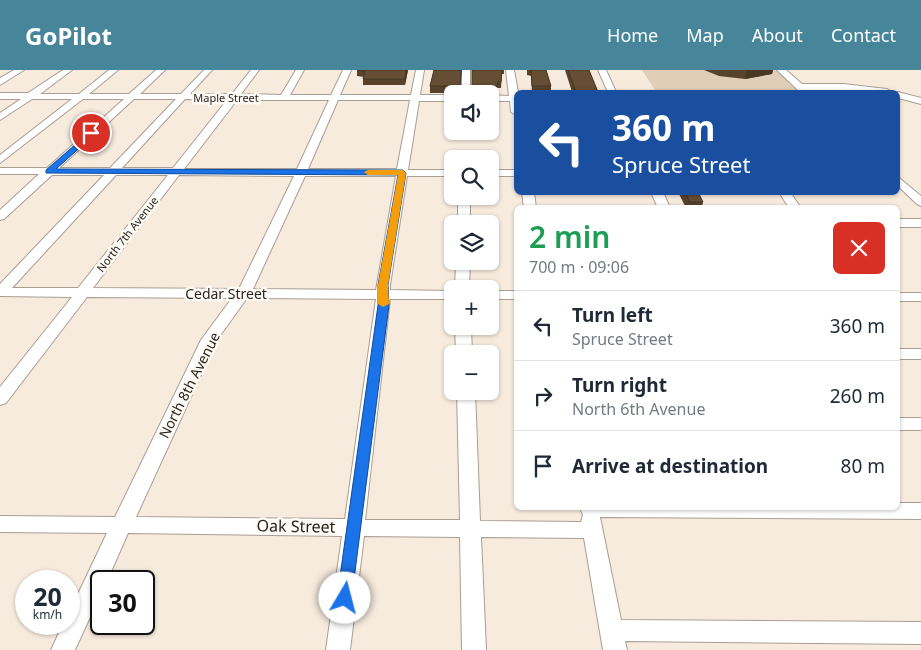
<!DOCTYPE html>
<html lang="en">
<head>
<meta charset="utf-8">
<style>
  :root { --surface:#fff; --page:#f6f6f7; --text:#1f2937; --muted:#747a83; --line:#e0e1e3; --accent:#47869a }
  body { margin:0; font-family:"Noto Sans",sans-serif; background:var(--page); color:var(--text); height:100vh; display:flex; flex-direction:column; font-size:19px; white-space:nowrap }
  * { box-sizing:border-box; margin:0 }
  p { font-size:16px; color:var(--muted) }
  .icon { flex:none; width:28px; height:28px; fill:none; stroke:currentColor; stroke-width:2; stroke-linecap:round; stroke-linejoin:round }
  .map { position:relative; flex:1; overflow:hidden }
  .details { position:absolute; left:514px; top:135px; width:386px; height:305px; display:flex; flex-direction:column; background:var(--surface); border-radius:8px; box-shadow:0 1px 4px #0004 }
  .details>* { flex:none }
  .hud { position:absolute; left:514px; top:20px; width:386px; height:105px; border-radius:8px; box-shadow:0 1px 4px #0004; background:#1a4fa0; color:#fff; overflow:hidden }
  .controls { position:absolute; left:444px; top:15px; display:grid; gap:10px }
  .controls a { display:grid; place-items:center; width:55px; height:55px; border-radius:8px; background:var(--surface); box-shadow:0 1px 4px #0004; font-size:25px }
  .speed { position:absolute; left:15px; top:500px; display:flex; gap:10px; font-size:25px; font-weight:700; text-align:center }
  .speed>* { display:grid; place-content:center; width:65px; height:65px; border-radius:50%; background:var(--surface); box-shadow:0 1px 4px #0004; line-height:1 }
  .speed small { font-size:12px; font-weight:400 }
  .speed .limit { border:2px solid #111; border-radius:8px; background:#fff; color:#111 }
  .pin { position:absolute; display:grid; place-items:center; width:42px; height:42px; color:#fff; margin:-21px; border:2px solid #fff; border-radius:50%; box-shadow:0 1px 5px #0007 }
  .me { position:absolute; width:55px; margin:-28px; rotate:8deg; stroke-linejoin:round; filter:drop-shadow(0 0 4px #0008) }
  .turn { display:flex; align-items:center; gap:18px; height:105px; padding:0 15px; font-size:22px }
  .turn .icon { width:65px; height:65px; stroke-width:2.5 }
  .turn b { display:block; font-size:35px; line-height:42px }
  .round { display:grid; place-items:center; flex:none; width:52px; height:52px; border-radius:8px; background:var(--page) }
  .head { display:flex; align-items:center; justify-content:space-between; height:85px; padding:0 15px }
  h1 { font-size:30px; font-weight:600; line-height:38px; color:#1e9e55 }
  ul { padding:0; list-style:none }
  li { display:flex; align-items:center; gap:15px; height:70px; padding:0 15px; border-top:1px solid var(--line) }
  li div { flex:1 }
  li b { display:block; font-size:19px }
  li em { font-style:normal }
  header { display:flex; align-items:center; gap:30px; box-sizing:border-box; height:70px; padding:0 25px; background:var(--accent); color:#fff }
  header strong { font-size:24px }
  nav { display:flex; gap:28px; margin-inline-start:auto; font-size:18px }
  .map>svg:first-child { display:block }
</style>
</head>
<body>
<header>
<strong>GoPilot</strong>
<nav><a>Home</a><a>Map</a><a>About</a><a>Contact</a></nav>
</header>
<div class="map">
<svg width="921" height="580" viewBox="0 0 921 580">
  <rect width="100%" height="100%" fill="#f7ebde"/>
  <path fill="#e1ceb9" d="M642 0H776L800 22H656Z"/>
  <g fill="none" stroke-linecap="round" stroke-linejoin="round">
    <defs>
      <path id="minor" d="M14 0H24L0 15V8Z
        M63 0H72L40 24H79L109 0H118L89 24H129L156 0H165L140 24H181L204 0H212L190 24H232L251 0H259L241 24 281 25 296 0H304L290 25H331L343 0H351L340 25H411L416 0H424L420 25H452V31H419L408 100H452V106H407L390 215V220L452 221V229H390L365 450H460L457 321H475L480 451 581 452 583 445 580 438H898V433H921V449L600 447 621 550 921 552V574L625 571 627 580H603L584 468 481 467 486 580H462L460 467 364 466 350 580H326L342 466 128 463 107 511H101V523L75 580H51L63 554H69V543L107 463 0 462V446L115 447 201 270 232 228 87 227 6 333 0 335V317L72 227 0 226V214L104 105H52L4 149 0 150V140L39 104H0V98H47L124 29H83L0 93V85L72 29H32L0 50V43L21 29H0V23H28ZM134 29H176L110 98H59ZM185 29 227 30 173 98H122ZM237 30H329L297 99H184ZM338 30H410L397 99H308ZM116 105H168L78 218H12ZM179 105 294 106 239 219 93 218ZM305 106H396L376 220 253 219ZM247 228 376 229 345 449 136 447 217 270Z
        M462 0H470V24H462Z
        M506 0H514L518 22 516 45 511 42 510 31H490V25L509 26Z
        M598 0H606L616 22H608Z
        M777 0H786L802 14H843L887 19 891 22 807 20 809 22H800Z
        M897 22H898L921 28V34L898 28Z
        M490 100H516V106H490Z
        M898 107 921 126V136L917 134 898 116Z
        M522 122H534L536 138H524Z
        M651 122H663L670 138H658Z
        M779 122H790L801 138H789Z
        M458 126H470V154H458Z
        M898 149H921V157H898Z
        M456 191H470L469 219H455Z
        M490 221H516V229H490Z
        M898 223H921V231H898Z
        M455 256H471L472 284H456Z
        M898 279H921V289H898Z
        M898 348H921V360H898Z"/>
    </defs>
    <use href="#minor" stroke="#a99e92" stroke-width="2"/>
    <use href="#minor" fill="#fff" fill-rule="evenodd"/>
  </g>
  <path fill="#57432c" d="M357 0H408L405 15H363V9L364 7 357 6Z
    M434 0H462L460 23H430V16Z
    M472 0H504V4H502L501 18H497V23H472Z
    M527 0H546L551 16V22H532L531 6 527 5Z
    M565 0H589L598 22H572Z
    M704 0H773L772 4 745 9 719 6Z
    M678 122H698L703 132 702 138H686Z"/>
  <path fill="#473724" d="M406 0H408L405 15V9Z
    M747 0H773L772 4 745 9Z"/>
  <path fill="#654e33" stroke="#473724" d="M357 0H406L405 9H363L365 1Z
    M434 0H461L460 16H430Z
    M472 0H502L501 12 498 11 497 16H472Z
    M531 0H546L551 16H532Z
    M568 0H589L598 22H576Z
    M685 122H698L703 132H690Z"/>
  <path fill="#1a73e8" stroke="#114b97" d="M91 61 94 65 56 99 403 100 406 103 388 215 389 235 351 533 345 535 340 533 337 528 378 235V215L398 105 46 103V100Z"/>
  <path fill="#f59e0b" d="M403 100 406 103 388 215 389 234 383 237 378 234V215L398 105H368L364 102 368 100Z"/>
  <g text-anchor="middle" dominant-baseline="central" stroke-width="5" stroke-linejoin="round" paint-order="stroke">
    <g font-size="11" fill="#292420" stroke="#fefaf4">
      <text x="226" y="27">Maple Street</text>
      <text transform="translate(127 164) rotate(-52)">North 7th Avenue</text>
    </g>
    <g font-size="14" fill="#292420" stroke="#fefaf4">
      <text x="226" y="223">Cedar Street</text>
      <text transform="translate(189 315) rotate(-63)">North 8th Avenue</text>
    </g>
    <g font-size="16" fill="#292420" stroke="#fefaf4">
      <text transform="translate(296 456) rotate(1)">Oak Street</text>
    </g>
  </g>
</svg>
<div class="controls">
<a><svg class="icon" aria-label="sound" viewBox="0 0 24 24"><path d="M4 9h4l5-4v14l-5-4H4zM17 9q2 3 0 6"/></svg></a>
<a><svg class="icon" aria-label="search" viewBox="0 0 24 24"><circle cx="10" cy="10" r="6"/><path d="M15 15l6 6"/></svg></a>
<a><svg class="icon" aria-label="layers" viewBox="0 0 24 24"><path d="M12 4l9 5-9 5-9-5zM3 14l9 5 9-5"/></svg></a>
<a>+</a>
<a>−</a>
</div>
<div class="speed"><div>20<small>km/h</small></div><div class="limit">30</div></div>
<div class="pin" style="left:91px;top:63px;background:#d93025"><svg class="icon" aria-label="arrive" viewBox="0 0 24 24"><path d="M6 21V4h12l-3 4 3 4H6"/></svg></div>
<svg class="me" style="left:345px;top:528px" viewBox="-20 -20 40 40"><circle r="19" fill="#fff"/><path d="M0-13L10 11 0 6-10 11z" fill="#1a73e8"/></svg>
<div class="hud">
<div class="turn"><svg class="icon" aria-label="left" viewBox="0 0 24 24"><path d="M17 20v-9H6M10 6l-5 5 5 5"/></svg><div><b>360 m</b>Spruce Street</div></div>
</div>
<section class="details">
<div class="head"><div><h1>2 min</h1><p>700 m · 09:06</p></div><a class="round" style="background:#d93025;color:#fff"><svg class="icon" aria-label="close" viewBox="0 0 24 24"><path d="M6 6l12 12M18 6L6 18"/></svg></a></div>
<ul>
<li><svg class="icon" aria-label="left" viewBox="0 0 24 24"><path d="M17 20v-9H6M10 6l-5 5 5 5"/></svg><div><b>Turn left</b><p>Spruce Street</p></div><em>360 m</em></li>
<li><svg class="icon" aria-label="right" viewBox="0 0 24 24"><path d="M7 20v-9h11M14 6l5 5-5 5"/></svg><div><b>Turn right</b><p>North 6th Avenue</p></div><em>260 m</em></li>
<li><svg class="icon" aria-label="arrive" viewBox="0 0 24 24"><path d="M6 21V4h12l-3 4 3 4H6"/></svg><div><b>Arrive at destination</b></div><em>80 m</em></li>
</ul>
</section>
</div>
</body>
</html>
